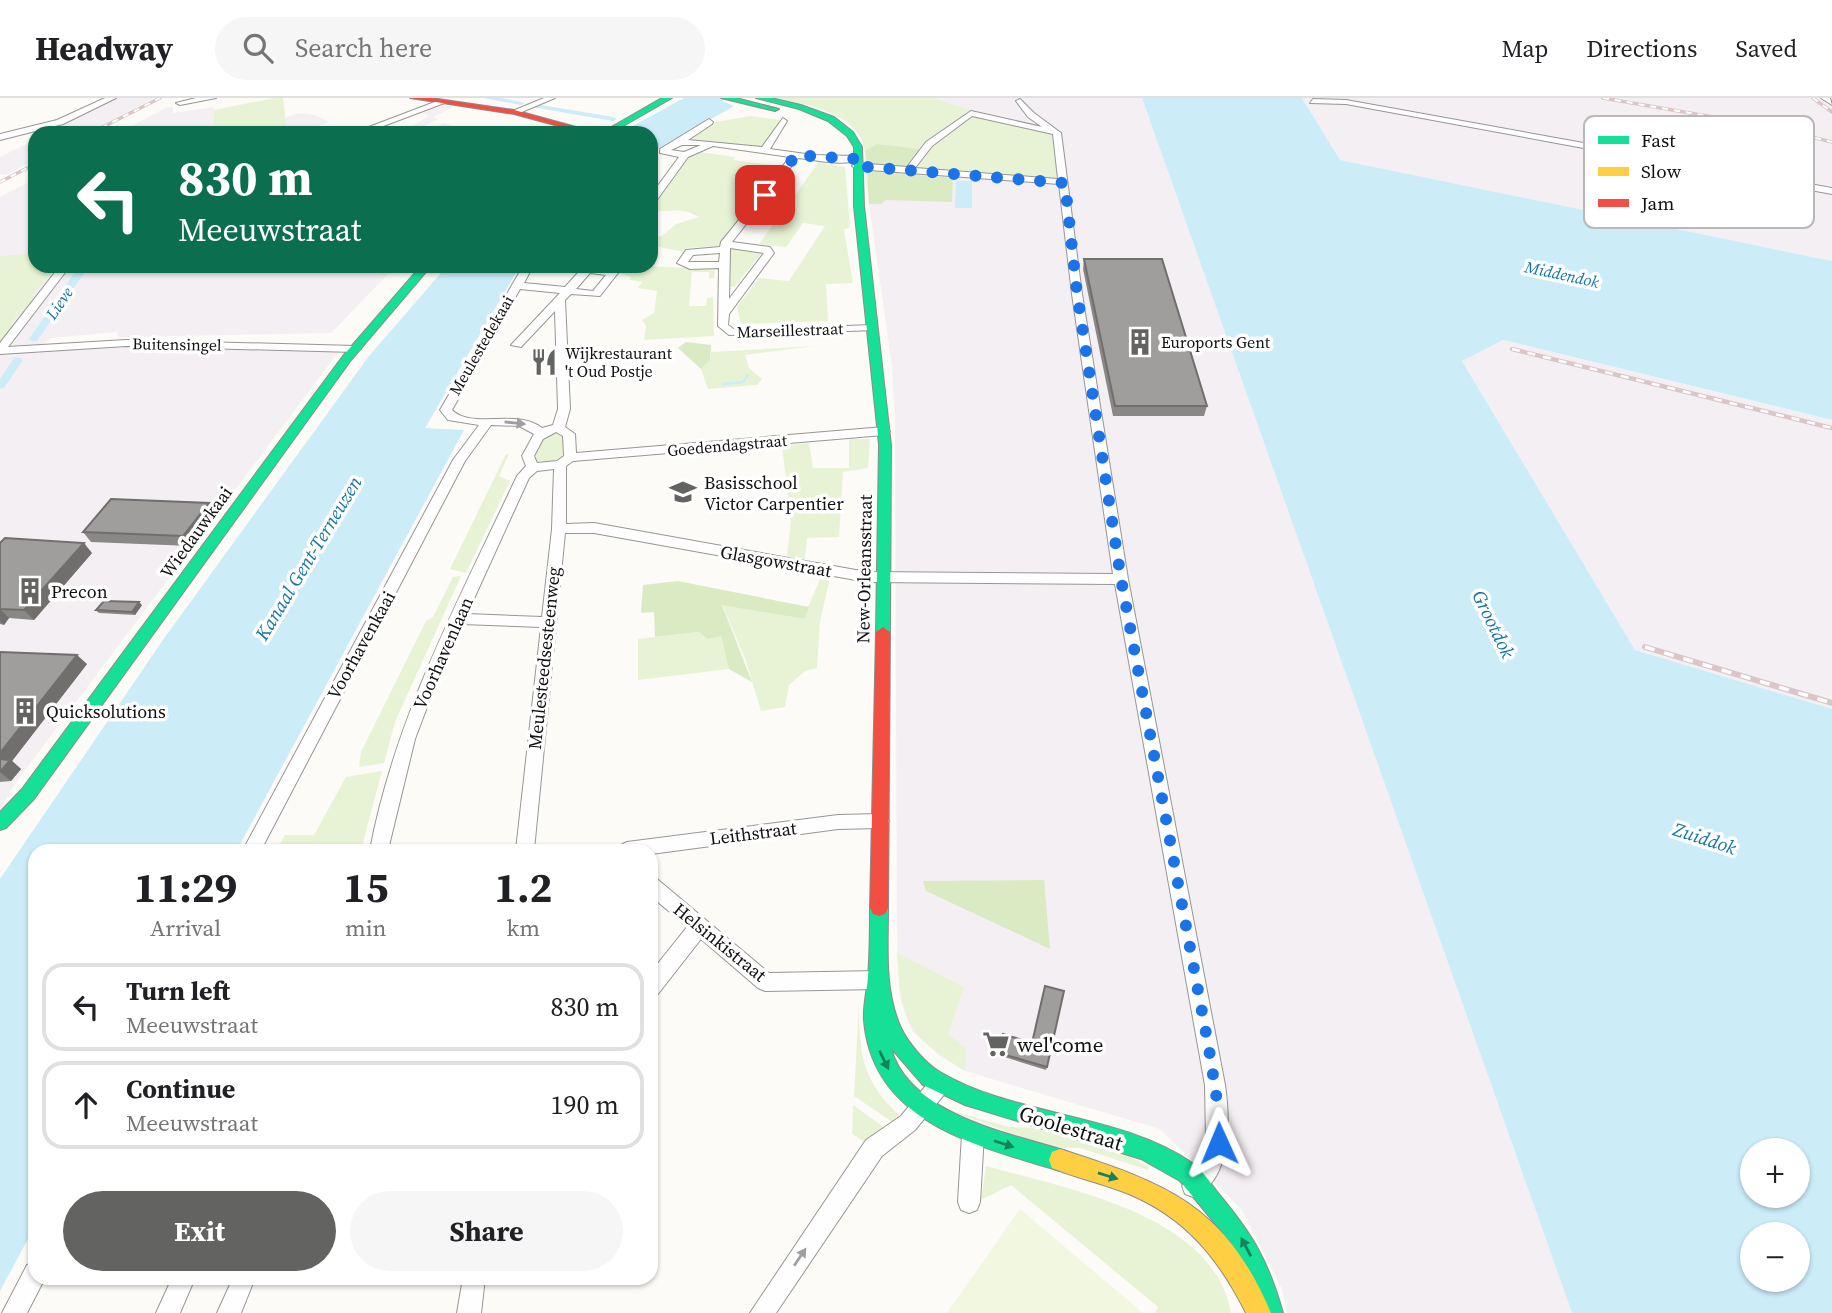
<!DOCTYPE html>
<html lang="en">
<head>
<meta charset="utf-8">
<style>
  :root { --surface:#fff; --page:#f6f6f6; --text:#202124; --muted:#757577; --line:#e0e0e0; --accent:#636362 }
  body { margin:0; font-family:"Source Serif 4",serif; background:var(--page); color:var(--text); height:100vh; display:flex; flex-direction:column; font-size:26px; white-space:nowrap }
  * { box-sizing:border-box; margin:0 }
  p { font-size:23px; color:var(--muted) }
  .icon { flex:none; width:38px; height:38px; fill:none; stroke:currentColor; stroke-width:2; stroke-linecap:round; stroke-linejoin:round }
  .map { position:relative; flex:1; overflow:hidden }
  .panel { position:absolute; left:28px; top:746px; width:630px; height:441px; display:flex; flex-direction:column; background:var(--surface); border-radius:21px; box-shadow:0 2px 5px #0004 }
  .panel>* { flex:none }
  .banner { position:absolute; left:28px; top:28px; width:630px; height:147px; border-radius:21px; box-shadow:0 2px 5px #0004; background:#0b6e4f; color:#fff; overflow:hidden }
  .buttons { position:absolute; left:1740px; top:1040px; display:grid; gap:14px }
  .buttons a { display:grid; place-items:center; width:70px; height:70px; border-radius:50%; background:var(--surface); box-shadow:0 2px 5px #0004; font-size:35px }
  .pin { position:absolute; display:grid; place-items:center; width:60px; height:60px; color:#fff; margin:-30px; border-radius:14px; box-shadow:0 4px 10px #0006 }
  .me { position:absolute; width:77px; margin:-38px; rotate:359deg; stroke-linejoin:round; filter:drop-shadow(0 0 5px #0008) }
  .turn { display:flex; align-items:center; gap:24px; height:147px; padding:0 35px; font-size:32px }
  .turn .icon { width:91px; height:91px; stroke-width:2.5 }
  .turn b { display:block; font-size:49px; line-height:60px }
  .eta { display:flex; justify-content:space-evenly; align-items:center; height:119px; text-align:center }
  .eta b { font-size:42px; font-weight:700; line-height:49px }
  .primary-button { display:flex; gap:14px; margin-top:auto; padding:14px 35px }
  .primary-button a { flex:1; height:80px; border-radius:42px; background:var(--accent); color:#fff; font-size:28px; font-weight:700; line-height:80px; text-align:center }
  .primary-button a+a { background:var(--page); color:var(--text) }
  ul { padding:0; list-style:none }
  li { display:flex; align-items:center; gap:21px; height:88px; margin:0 14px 10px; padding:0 21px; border:4px solid var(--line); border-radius:21px }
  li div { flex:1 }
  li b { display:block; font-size:26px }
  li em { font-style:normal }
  header { display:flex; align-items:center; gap:42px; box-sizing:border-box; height:98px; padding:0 35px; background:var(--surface); border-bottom:2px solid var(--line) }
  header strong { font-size:33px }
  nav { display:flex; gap:38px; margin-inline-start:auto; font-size:24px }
  .search { width:490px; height:63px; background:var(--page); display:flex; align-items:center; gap:18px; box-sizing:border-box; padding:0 24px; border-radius:38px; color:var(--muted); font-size:26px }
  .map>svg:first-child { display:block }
</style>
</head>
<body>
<header>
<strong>Headway</strong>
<div class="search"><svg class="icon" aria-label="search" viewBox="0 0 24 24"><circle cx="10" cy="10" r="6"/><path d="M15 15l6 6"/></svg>Search here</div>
<nav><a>Map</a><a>Directions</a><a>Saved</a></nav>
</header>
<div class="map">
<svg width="1832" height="1215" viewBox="0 0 1832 1215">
  <rect width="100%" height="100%" fill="#fcfbf7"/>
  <path fill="#f4eff3" d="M116 0H154L88 35H48L51 33 48 29 76 20Z
    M777 0H1142L1572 1215H1287L1282 1191 1242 1112 1160 1031 965 973 940 958 912 933 900 900 897 855 895 325 892 268 865 78 867 67 862 40 846 23 816 9Z
    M1302 0H1832V163L1340 62Z
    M444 7 453 9 433 19 438 21 424 28 432 31 443 25 451 27 447 30 457 35H401L429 18 423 14Z
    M167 9H173V15L214 9V35H119Z
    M299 15 315 17 329 24 312 30 320 35H287L284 20Z
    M35 42V62L6 77 0 76V59Z
    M35 81V168H396L331 235 118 239 117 234 51 240 37 251 182 248 339 253 14 687 0 712V99Z
    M1502 242 1832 322V611L1635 552 1462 263Z"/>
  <path fill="#e8f3d6" d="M274 0H283L287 35H214V12Z
    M777 0H933L970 12 921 51 876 46 865 53C859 14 808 7 777 0Z
    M971 17 1052 37 1059 82 915 71 933 45Z
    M750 18 780 22 762 52 684 43 710 25Z
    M693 53 735 59 733 62 781 68 720 148 685 150 687 152 684 154 655 148 651 153V139L662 138 676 126 699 119C677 107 672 116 651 112Z
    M819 64 845 69 850 129 844 132 853 185 826 186 828 223 741 226 737 209 759 180 789 183 825 128 803 125 786 149 759 146Z
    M729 150 761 152 762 155 734 189 726 188Z
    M35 155V168H59L32 197 37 198 22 218 16 219 11 227H15L0 246V158Z
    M642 168 715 171 714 180H709V174H692L689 208H706L707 200 713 199 714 238 644 242 646 228 642 222 654 215 657 193 638 190 642 184 629 182 631 179 620 175Z
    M814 248 745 257 749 270 762 281 757 287 708 291 701 271 710 262 711 254Z
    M557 334 563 337 562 359 555 364 537 363 535 357 545 338Z
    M849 341H870L868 370 843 374 839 439 807 440 805 461 787 458 791 422 782 348 809 345 813 370H849Z
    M506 356H509L499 378 510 383 466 475 450 471Z
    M461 478 395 624 384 665 359 669 361 654 426 523 433 519 453 479Z
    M820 481 829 483 820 524 817 570 805 573 789 587 785 609 761 613 746 563 722 506 803 521Z
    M699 534 721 538 729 571 638 582V541Z
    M382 673 361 752H264L268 746 279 747 285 737H314L346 679Z
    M897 855 964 889 948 936 965 950V973C905 936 902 924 897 855Z
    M859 906C859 956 862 983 900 1018L895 1026 854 998Z
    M853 1007 888 1032 866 1045 852 1036Z
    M946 1011 1009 1029 1039 1030 1128 1058 1149 1069 1148 1072 1080 1050 1047 1049Z
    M986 1068C1067 1091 1214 1116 1231 1215H1155L1158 1209 1011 1087 981 1102Z"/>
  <path fill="#daebc4" d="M876 46 921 51 907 70 867 67 865 53Z
    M867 73 953 80 952 104 886 102 881 106H869Z
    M686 244 711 247 710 262 701 271 678 250Z
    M678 483 809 509 804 521 722 507 752 584 729 571 721 538 708 541 699 534 655 539 654 514 641 515 643 487Z
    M1044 782 1050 851 926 793 923 783Z"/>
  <path fill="#f2f7e0" d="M1020 1111 1143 1215H947Z"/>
  <path fill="#ccecf8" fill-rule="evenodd" d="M684 0H725L722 3 734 8 651 55V35H620Z
    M1142 0H1302L1340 62 1832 163V322L1503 242 1462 263 1635 552 1832 611V1215H1572ZM1752 1052H1797V1097H1752ZM1752 1136H1797V1181H1752Z
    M956 83H972V110H955Z
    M447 168H520L425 330 464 332 237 752H35V1128L0 1193V781L165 539 369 258Z"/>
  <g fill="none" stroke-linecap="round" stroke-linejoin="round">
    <path stroke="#ccecf8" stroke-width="2.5" d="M723 286 743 284 748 277"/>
    <path fill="#ccecf8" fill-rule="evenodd" d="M483 0H502L525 5 521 7Z
      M535 6 613 19 617 21 613 23 538 10H535Z
      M79 168H89L37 243H31L29 241Z
      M18 259 23 262 4 290 0 291V281L14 260Z"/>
    <defs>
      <path id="street" d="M105 0H116L63 26 0 42V36L57 22Z
        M196 0H216L180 7 176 5Z
        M544 0H555L517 16 510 14Z
        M1821 0H1830L1832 7Z
        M1020 1 1034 15 1061 35 1082 196 1128 481 1225 987C1230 1021 1232 1083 1193 1099L1185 1096 1182 1088 1198 1065 1206 1040 1205 987 1115 486 867 484 594 435H565L534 752H516L541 529 462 526 440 575 415 641 388 752H370C395 619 460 500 517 378L526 368 522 358 534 336 519 328 491 327 465 363 261 752H243L453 362 479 327 448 322 440 312 523 168H533L524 185 565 189 584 168H595L618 175 600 198 571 196 565 202 570 311 565 329 575 336 576 355 884 329 890 333 884 337 573 363 566 368V426L594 425 867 474 1113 476 1072 196 1059 86 856 71 852 68 856 65 907 69 926 44 971 13 1042 29 1028 19 1016 3ZM972 18 1053 36 1058 81 915 70 932 48ZM590 175 606 177 593 193 576 191ZM520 191 560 195 511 247 521 249 555 213 558 311 553 327 542 330C517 310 472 332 452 312ZM556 334 563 338 564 358 557 363 537 365 534 358 543 341ZM554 371 552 431 542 519 467 516 529 380 537 373Z
        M1313 1 1346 2 1832 90V96L1346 6 1310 5Z
        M440 2 447 4 365 35H353Z
        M783 20 787 23 770 51 813 57 856 58 860 61C845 69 815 62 798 60L732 144 770 149 774 155 729 216 728 227 735 232 873 227 877 228V232L729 237 718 228 719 170 690 171 677 165 686 152 720 149 721 144 790 59 713 48 688 59 654 106 651 107V97L679 59 660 55V51L709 21 713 24 712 26 688 42 762 49ZM682 47H701L684 54 671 52ZM730 150 764 155 729 201 730 152ZM720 155 719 164H688L693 157Z
        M60 168H70L8 249 126 242 355 248 361 251 355 254 126 248 0 256V245Z
        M880 716 886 718 889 723 886 728 880 730 838 731 651 756V752H618L621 747 627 744 838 717Z
        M651 779 657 781 769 875 878 873 885 876 888 882 885 888 878 891 765 893 758 890 701 841 658 896 651 898V874L687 829 651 798Z
        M940 976 947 979 950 986 947 993 915 1032 882 1058 776 1215H750L866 1042 901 1018 933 979Z
        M973 1025 980 1029 984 1036 980 1104 977 1112 969 1115 961 1112 958 1104 962 1036 966 1029Z
        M35 1164V1180H45L27 1215H2L27 1167Z
        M172 1180H195L180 1215H156Z
        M233 1180H255L241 1215H217Z
        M463 1180H485L481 1215H457Z"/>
      <path id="fast" d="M662 0H672L611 35H601Z
        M721 0H736L779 11 775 13Z
        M756 0H771L801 7 834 19 853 34 862 49 864 108 891 347 890 534 883 539 876 534 879 347 854 108V49L847 38 828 23 799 11Z
        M421 168H431L351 262 34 701 6 730 0 732V714L22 691 343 258Z
        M879 802 885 804 888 810C888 851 884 892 901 930 908 945 926 966 940 974 1016 1019 1121 1015 1194 1066 1203 1073 1211 1086 1218 1095 1253 1137 1268 1162 1283 1215H1259L1250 1179 1232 1146 1180 1083 1141 1061 965 1007 923 987 891 950C908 1015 1006 1035 1060 1051L1068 1054 1071 1062 1068 1070 1060 1073C978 1048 872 1025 864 922 863 907 867 893 868 879 870 856 870 833 870 810L873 804Z"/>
      <path id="slow" d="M1060 1051C1165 1085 1225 1106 1271 1215H1246C1219 1161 1186 1120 1129 1096 1104 1086 1077 1080 1052 1070L1049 1062 1052 1054Z"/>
      <path id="jam" d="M410 0H431L514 12 598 35H584L514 16Z
        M883 529 890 534 888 810 885 816 879 818 873 816 870 810 876 534Z"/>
    </defs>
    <use href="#street" stroke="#979695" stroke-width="2"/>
    <use href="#fast" stroke="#8d8d8b" stroke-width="2"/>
    <use href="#slow" stroke="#8d8d8b" stroke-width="2"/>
    <use href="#jam" stroke="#8d8d8b" stroke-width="2"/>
    <use href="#street" fill="#fffefe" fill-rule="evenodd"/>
    <use href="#fast" fill="#16e098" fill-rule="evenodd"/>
    <use href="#slow" fill="#ffcf43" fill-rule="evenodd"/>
    <use href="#jam" fill="#f24e42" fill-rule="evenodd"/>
    <defs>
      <path id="rail-far2" d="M1603 0 1771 29 1832 44
        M1813 0 1832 14
        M91 35 160 0
        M0 84 35 66"/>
      <path id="rail-far1" d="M1512 251 1832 330"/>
      <path id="rail" d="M1645 549 1832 605"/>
    </defs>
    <use href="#rail-far2" stroke="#dac5c7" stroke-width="3.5"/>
    <use href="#rail-far1" stroke="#dac5c7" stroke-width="4.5"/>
    <use href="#rail" stroke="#dac5c7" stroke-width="6"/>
    <use href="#rail-far2" stroke="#fff" stroke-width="2" stroke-dasharray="6" stroke-linecap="butt"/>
    <use href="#rail-far1" stroke="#fff" stroke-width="2.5" stroke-dasharray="8" stroke-linecap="butt"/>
    <use href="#rail" stroke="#fff" stroke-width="3.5" stroke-dasharray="10" stroke-linecap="butt"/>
  </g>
  <path fill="#8a8886" d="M1084 161 1207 308 1204 318H1113L1083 171Z
    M215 415 191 448 91 444 83 434Z
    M0 445 92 455 34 522 9 520 4 527 0 526Z
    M142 507 135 517 99 515 96 512Z
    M0 554 87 566 12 663 21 671 11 683 0 684Z
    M1064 893 1046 972 998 957 1003 936 1032 945Z"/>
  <path fill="#706f6d" d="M209 405 215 415 191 448 183 438Z
    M84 445 92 455 34 522 24 512Z
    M139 504 142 507 135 517 132 514Z
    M0 511 9 520 4 527 0 523Z
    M77 557 87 566 12 663 21 671 11 683 0 674V655Z"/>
  <path fill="#a09e9c" stroke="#706f6d" stroke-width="2" d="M1084 161H1162L1207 308H1115Z
    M111 401 209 405 183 438 83 434Z
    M5 440 84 445 24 512 0 511V445Z
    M104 503 139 504 132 514 96 512Z
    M0 554 77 557 0 655Z
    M0 661 10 662 0 674Z
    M1045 888 1064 893 1047 969 999 955 1003 936 1032 945Z"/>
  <defs><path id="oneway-solid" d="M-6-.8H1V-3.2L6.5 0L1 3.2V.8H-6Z" transform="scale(1.75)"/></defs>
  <g fill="#a09f9f">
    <use href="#oneway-solid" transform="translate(515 325) rotate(6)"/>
    <use href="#oneway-solid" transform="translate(800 1159) rotate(-56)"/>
  </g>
  <g fill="#14835b">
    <use href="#oneway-solid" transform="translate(884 962) rotate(64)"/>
    <use href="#oneway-solid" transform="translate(1004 1046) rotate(18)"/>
    <use href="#oneway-solid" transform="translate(1108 1078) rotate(17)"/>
    <use href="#oneway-solid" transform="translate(1246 1149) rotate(-118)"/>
  </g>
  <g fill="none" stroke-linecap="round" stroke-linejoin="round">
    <path stroke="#1a73e8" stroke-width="12" stroke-dasharray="0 21.6" d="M765 97 796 57 856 61V68L1065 85 1077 195 1121 481 1209 951 1220 1022 1219 1045"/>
  </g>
  <defs>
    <symbol id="building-bare" viewBox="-9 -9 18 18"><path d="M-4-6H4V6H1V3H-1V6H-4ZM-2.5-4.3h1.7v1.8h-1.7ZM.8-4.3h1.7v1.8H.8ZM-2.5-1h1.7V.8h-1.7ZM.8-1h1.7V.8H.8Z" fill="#636362" stroke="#fff" stroke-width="2.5" paint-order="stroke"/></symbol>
    <symbol id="restaurant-bare" viewBox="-9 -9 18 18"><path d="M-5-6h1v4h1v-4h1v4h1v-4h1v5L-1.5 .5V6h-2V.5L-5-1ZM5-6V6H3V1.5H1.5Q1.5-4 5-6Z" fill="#636362" stroke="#fff" stroke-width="2.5" paint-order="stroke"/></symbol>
    <symbol id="school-bare" viewBox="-9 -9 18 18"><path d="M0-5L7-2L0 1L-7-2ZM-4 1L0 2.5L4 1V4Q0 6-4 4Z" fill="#636362" stroke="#fff" stroke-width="2.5" paint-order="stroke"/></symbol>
    <symbol id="supermarket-bare" viewBox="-9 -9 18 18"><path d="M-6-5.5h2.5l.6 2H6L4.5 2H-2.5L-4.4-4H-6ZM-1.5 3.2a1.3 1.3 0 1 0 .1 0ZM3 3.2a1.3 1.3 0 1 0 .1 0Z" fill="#636362" stroke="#fff" stroke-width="2.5" paint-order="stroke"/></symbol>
  </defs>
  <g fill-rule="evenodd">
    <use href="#building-bare" x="1121" y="225" width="38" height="38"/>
    <use href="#restaurant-bare" x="525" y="245" width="38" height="38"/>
    <use href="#school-bare" x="664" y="375" width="38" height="38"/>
    <use href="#building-bare" x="11" y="474" width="38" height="38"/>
    <use href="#building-bare" x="6" y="594" width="38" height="38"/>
    <use href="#supermarket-bare" x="977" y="927" width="38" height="38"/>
  </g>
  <g text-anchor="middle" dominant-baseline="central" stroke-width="7" stroke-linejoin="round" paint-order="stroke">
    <g font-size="16" font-style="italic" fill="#1374a9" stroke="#fff">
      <text transform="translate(1562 176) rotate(12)">Middendok</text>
      <text transform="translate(59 205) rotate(-56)">Lieve</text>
    </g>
    <g font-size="16" fill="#111" stroke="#fff">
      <text transform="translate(790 232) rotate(-2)">Marseillestraat</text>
      <text transform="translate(177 246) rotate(1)">Buitensingel</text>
      <text transform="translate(481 247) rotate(-60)">Meulestedekaai</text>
      <text transform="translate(727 347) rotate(-5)">Goedendagstraat</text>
    </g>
    <g font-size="16" fill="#111" stroke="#fff" text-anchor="start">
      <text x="1161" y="244">Euroports Gent</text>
      <text x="565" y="255">Wijkrestaurant<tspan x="565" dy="18">'t Oud Postje</tspan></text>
    </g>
    <g font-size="18" fill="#111" stroke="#fff" text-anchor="start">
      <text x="704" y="384">Basisschool<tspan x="704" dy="21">Victor Carpentier</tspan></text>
      <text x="51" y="493">Precon</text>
      <text x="46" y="613">Quicksolutions</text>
    </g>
    <g font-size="18" fill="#111" stroke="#fff">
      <text transform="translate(196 434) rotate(-54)">Wiedauwkaai</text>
      <text transform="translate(776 463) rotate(10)">Glasgowstraat</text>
      <text transform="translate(864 471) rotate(-89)">New-Orleansstraat</text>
      <text transform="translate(361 547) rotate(-61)">Voorhavenkaai</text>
      <text transform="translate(443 555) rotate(-66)">Voorhavenlaan</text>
      <text transform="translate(544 560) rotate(-84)">Meulesteedsesteenweg</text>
      <text transform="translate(753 735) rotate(-7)">Leithstraat</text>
      <text transform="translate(720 844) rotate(39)">Helsinkistraat</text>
    </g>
    <g font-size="19" font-style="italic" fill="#1374a9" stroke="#fff">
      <text transform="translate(308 460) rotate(-59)">Kanaal Gent-Terneuzen</text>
      <text transform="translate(1494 526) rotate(64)">Grootdok</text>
      <text transform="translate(1705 740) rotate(18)">Zuiddok</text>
    </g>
    <g font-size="21" fill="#111" stroke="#fff" text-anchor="start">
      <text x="1017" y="946">wel'come</text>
    </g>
    <g font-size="21" fill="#111" stroke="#fff">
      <text transform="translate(1071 1030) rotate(17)">Goolestraat</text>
    </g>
  </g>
  <rect x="1584" y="18" width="230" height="112" rx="10" fill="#fff" stroke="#b8b8b8" stroke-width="2"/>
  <rect x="1598" y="38" width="31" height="8" fill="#16e098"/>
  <rect x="1598" y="69" width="31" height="9" fill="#ffcf43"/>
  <rect x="1598" y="101" width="31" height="8" fill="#f24e42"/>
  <g font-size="19" fill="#111">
    <text x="1641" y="49">Fast</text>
    <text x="1641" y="80">Slow</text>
    <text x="1641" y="112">Jam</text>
  </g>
</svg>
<div class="buttons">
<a>+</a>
<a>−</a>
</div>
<div class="pin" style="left:765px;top:97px;background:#d93025"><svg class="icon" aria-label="arrive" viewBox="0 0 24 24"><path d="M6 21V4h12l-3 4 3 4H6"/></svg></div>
<svg class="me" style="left:1219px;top:1045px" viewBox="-20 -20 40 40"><path d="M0-17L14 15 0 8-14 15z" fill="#1a73e8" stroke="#fff" stroke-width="4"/></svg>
<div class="banner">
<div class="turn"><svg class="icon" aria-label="left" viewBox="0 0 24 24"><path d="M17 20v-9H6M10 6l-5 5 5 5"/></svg><div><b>830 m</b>Meeuwstraat</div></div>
</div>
<section class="panel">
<div class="eta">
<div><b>11:29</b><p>Arrival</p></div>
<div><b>15</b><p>min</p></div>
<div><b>1.2</b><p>km</p></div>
</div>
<ul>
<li><svg class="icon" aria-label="left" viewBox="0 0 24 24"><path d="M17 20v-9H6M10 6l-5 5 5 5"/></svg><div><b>Turn left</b><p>Meeuwstraat</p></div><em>830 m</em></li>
<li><svg class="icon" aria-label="ahead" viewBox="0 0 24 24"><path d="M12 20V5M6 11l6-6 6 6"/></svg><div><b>Continue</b><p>Meeuwstraat</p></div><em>190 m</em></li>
</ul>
<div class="primary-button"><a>Exit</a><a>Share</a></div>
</section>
</div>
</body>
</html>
